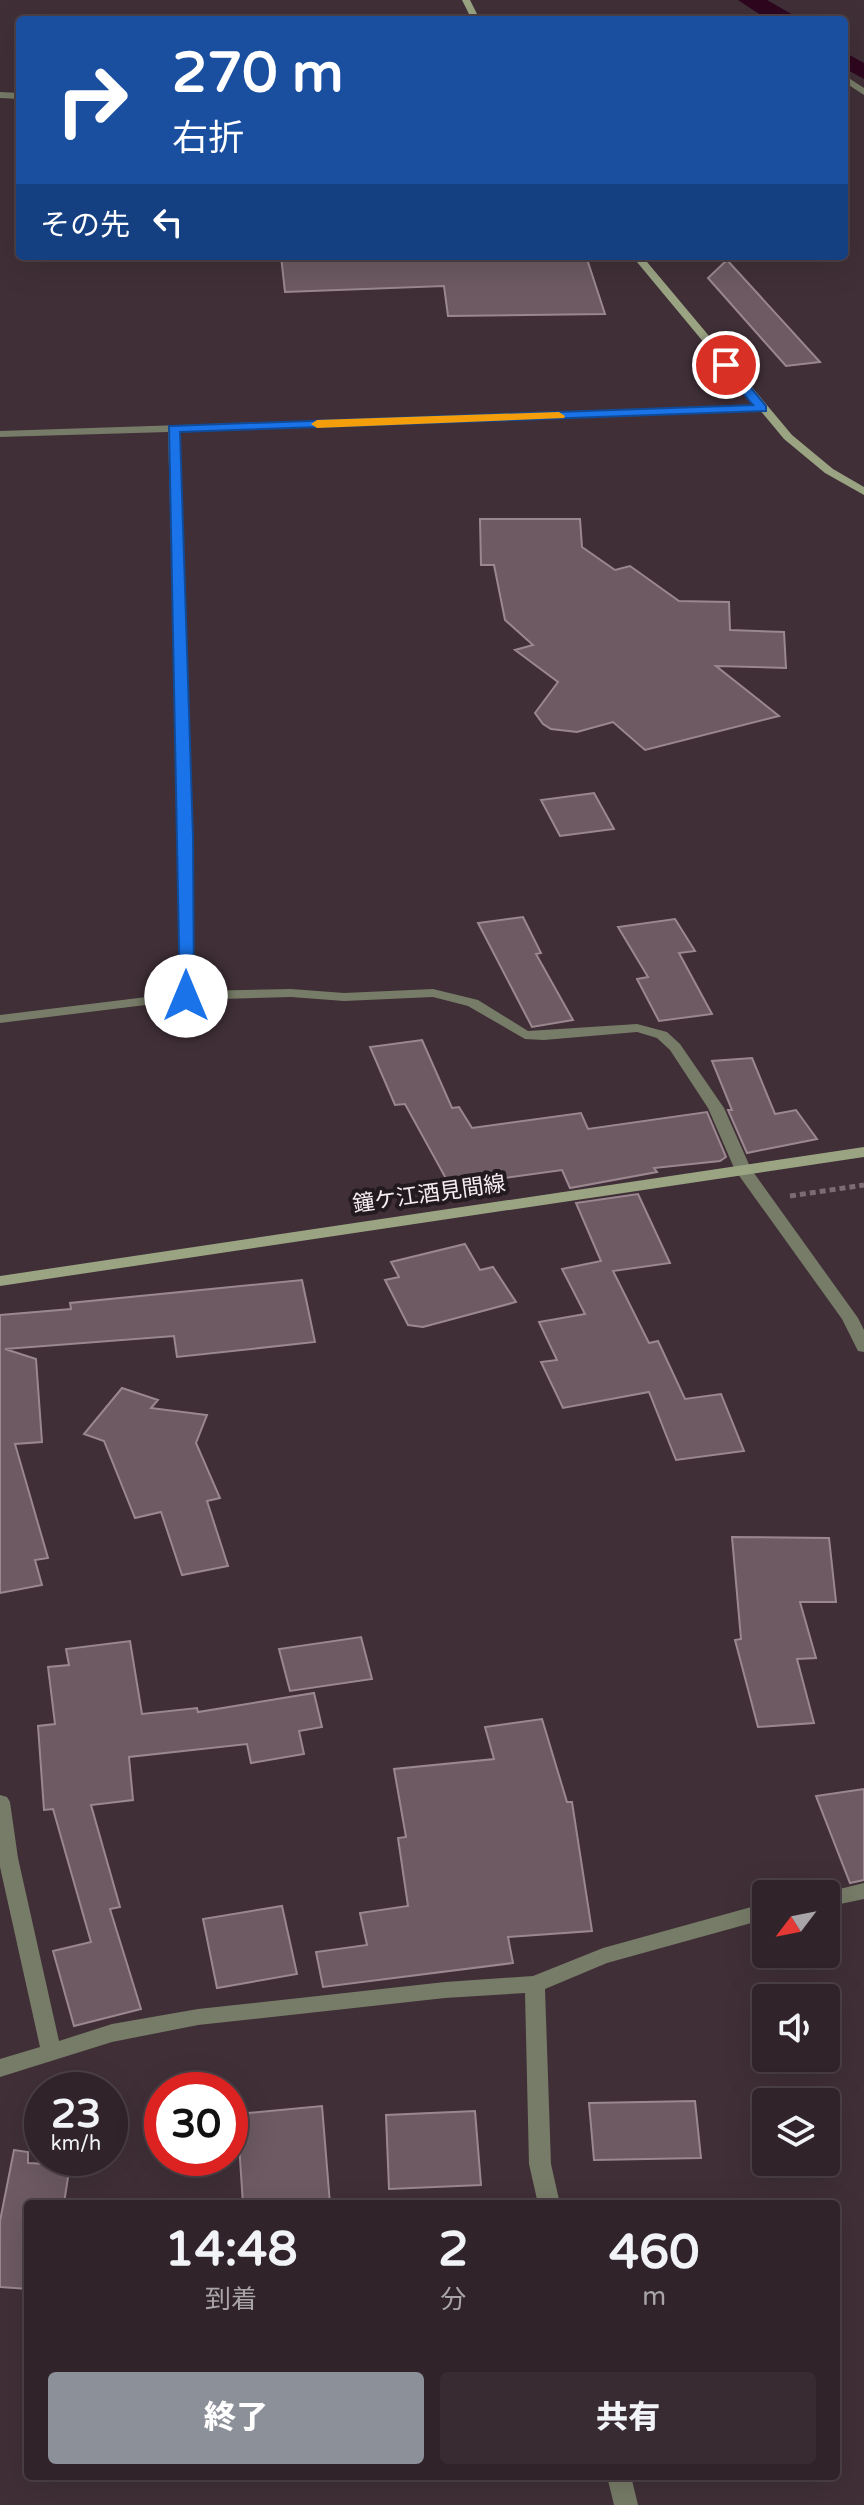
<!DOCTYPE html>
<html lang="ja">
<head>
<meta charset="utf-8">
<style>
  :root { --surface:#302329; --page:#382b31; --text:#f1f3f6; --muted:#a8a4a8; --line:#4b4046; --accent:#8c9099 }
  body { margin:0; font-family:"Varela Round","Noto Sans JP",sans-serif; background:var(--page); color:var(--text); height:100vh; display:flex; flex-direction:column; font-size:30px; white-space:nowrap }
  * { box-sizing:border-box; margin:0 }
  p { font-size:26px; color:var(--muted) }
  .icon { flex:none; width:44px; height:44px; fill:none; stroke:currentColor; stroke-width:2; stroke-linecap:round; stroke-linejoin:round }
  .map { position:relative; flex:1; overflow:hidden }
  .side { position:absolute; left:24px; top:2200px; width:816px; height:280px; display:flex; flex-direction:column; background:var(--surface); border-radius:8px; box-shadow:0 8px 32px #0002,0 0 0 2px var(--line) }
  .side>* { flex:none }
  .guide { position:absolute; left:16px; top:16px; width:832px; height:244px; border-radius:8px; box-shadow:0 8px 32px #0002,0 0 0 2px var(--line); background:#1a4fa0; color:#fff; overflow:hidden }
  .needle { width:52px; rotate:238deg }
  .fabs { position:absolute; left:752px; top:1880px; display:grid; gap:16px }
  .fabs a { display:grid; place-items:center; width:88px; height:88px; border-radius:8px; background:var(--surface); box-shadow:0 8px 32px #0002,0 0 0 2px var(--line); font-size:40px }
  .speed { position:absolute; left:24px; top:2072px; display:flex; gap:16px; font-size:40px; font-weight:700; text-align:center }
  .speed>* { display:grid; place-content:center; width:104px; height:104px; border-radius:50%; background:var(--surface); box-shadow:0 8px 32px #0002,0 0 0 2px var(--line); line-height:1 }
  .speed small { font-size:20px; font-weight:400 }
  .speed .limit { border:12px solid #d22; background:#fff; color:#111 }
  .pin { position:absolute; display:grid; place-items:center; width:68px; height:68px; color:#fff; margin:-34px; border:4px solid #fff; border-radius:50%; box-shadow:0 2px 8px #0007 }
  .me { position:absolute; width:88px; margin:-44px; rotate:0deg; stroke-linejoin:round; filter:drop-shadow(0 0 6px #0008) }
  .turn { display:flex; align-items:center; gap:28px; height:168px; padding:0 24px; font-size:36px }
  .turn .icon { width:104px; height:104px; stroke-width:2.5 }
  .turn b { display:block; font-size:56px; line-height:68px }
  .then { display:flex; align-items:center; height:76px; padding:0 24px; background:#0003; gap:16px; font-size:30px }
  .eta { display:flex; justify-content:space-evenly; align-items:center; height:136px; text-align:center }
  .eta b { font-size:48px; font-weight:800; line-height:56px }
  .primary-button { display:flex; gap:16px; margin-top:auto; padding:16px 24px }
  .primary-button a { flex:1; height:92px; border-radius:8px; background:var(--accent); color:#fff; font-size:32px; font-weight:800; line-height:92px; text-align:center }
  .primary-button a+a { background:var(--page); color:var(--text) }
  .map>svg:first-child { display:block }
</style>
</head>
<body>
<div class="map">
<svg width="864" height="2505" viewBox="0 0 864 2505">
  <rect width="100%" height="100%" fill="#402f37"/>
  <path fill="#2e071f" d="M738 0H767L802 20H768Z"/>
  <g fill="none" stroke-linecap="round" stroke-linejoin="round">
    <path fill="#2e071f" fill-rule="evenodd" d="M844 52 864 63V79L844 68Z"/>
  </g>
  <path fill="#6d5a63" stroke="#9b8790" stroke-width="2" d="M281 256H586L605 314 448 316 444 286 285 292Z
    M727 260 820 362 786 366 708 278Z
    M480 519H580L582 547 615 570 630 566 679 601 729 602 730 630 784 632 786 668 716 666 779 716 645 750 613 722 577 732 551 729 543 724 535 713 558 682 515 650 533 645 505 620 494 565H481Z
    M594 793 614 829 560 836 541 800Z
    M523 917 541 953 536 954 573 1020 532 1027 478 923Z
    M675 919 695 951 679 953 712 1014 659 1021 637 979 648 977 618 927Z
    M422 1040 452 1108 459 1107 472 1128 581 1113 588 1129 707 1112 726 1157 720 1161 654 1168 657 1172 570 1188 562 1170 498 1179 502 1187 455 1195 405 1104 395 1105 370 1047Z
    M752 1058 775 1114 796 1110 817 1139 747 1153 728 1110H732L712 1061Z
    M638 1194 670 1263 613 1271 649 1343 658 1341 685 1399 721 1394 744 1451 676 1460 649 1392 563 1408 541 1362 557 1360 539 1322 585 1314 562 1269 601 1261 576 1203Z
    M465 1244 480 1270 493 1267 516 1302 423 1327 408 1325 385 1280 399 1277 391 1262Z
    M302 1280 315 1342 177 1357 174 1336 5 1349 36 1359 42 1442 15 1444 48 1558 35 1560 42 1585 0 1593V1315L71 1309 70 1303Z
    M122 1388 158 1400 151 1408 207 1415 196 1443 220 1498 207 1501 228 1566 182 1575 161 1512 135 1518 104 1441 84 1434Z
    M732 1537 829 1538 836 1602H800L816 1658 797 1659 814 1723 758 1727 735 1640 741 1639Z
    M361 1637 372 1679 290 1691 279 1649Z
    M130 1641 142 1714 197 1708 198 1712 314 1693 322 1727 299 1731 304 1754 251 1763 247 1744 129 1757 133 1800 91 1805 120 1907 110 1909 141 2009 74 2026 53 1951 91 1942 53 1809 44 1810 38 1726 55 1724 48 1667 69 1665 66 1649Z
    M542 1719 567 1802H572L592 1931 508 1937 513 1963 323 1987 316 1952 367 1945 360 1913 408 1906 398 1838 406 1837 394 1769 494 1759 485 1727Z
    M864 1789V1880L850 1883 816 1796Z
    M282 1906 297 1974 217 1988 203 1919Z
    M695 2101 701 2158 594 2160 589 2103Z
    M322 2106 330 2204H243L237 2114Z
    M475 2111 481 2185 389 2189 386 2115Z
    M14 2150 28 2152V2163L70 2165 64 2203 28 2201V2289L0 2287V2221Z"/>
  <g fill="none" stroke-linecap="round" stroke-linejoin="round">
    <path stroke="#7b6c73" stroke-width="5" stroke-dasharray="6 4" stroke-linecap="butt" d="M790 1196 864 1185"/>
    <path fill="#767c67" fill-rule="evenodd" d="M844 75 864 88V95L844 82Z
      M0 92 20 93V99L0 98Z
      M762 406 767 409 766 411 179 431 193 837V991L291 989 344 993 433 989 478 1000 528 1031 637 1024 667 1032 680 1044 724 1108 751 1169 858 1318 864 1330V1352L858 1351 842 1319 735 1170 708 1108 670 1050 657 1038 637 1032 544 1040 525 1039 468 1006 433 997 344 1001 291 997 186 1000 0 1023V1015L179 993V837L168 432 0 437V431Z
      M0 1795 7 1797 10 1802 18 1858 59 2041 112 2024 198 2009 445 1982 533 1976 603 1948 766 1903V1919L607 1963 545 1989 551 2164 560 2204H538L529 2164 525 1993 445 1998 198 2025 112 2042 0 2077V2059L40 2047 0 1867Z
      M864 1883V1899L826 1907V1894H819Z
      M607 2476H631L638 2505H614Z"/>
    <path fill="#9aa483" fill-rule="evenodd" d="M462 0H470L480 20H472Z
      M632 256H642L792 435 833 469 864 487V495L825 473 784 439Z
      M864 1147V1157L0 1286V1276Z"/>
  </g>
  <path fill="#1a73e8" stroke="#114b97" stroke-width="2" d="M722 362H730L766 406V411L180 432 193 837 194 996 192 999H180L169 426 753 405 722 368Z"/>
  <path fill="#f59e0b" d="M559 412 565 416 564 418 317 428 311 424 317 420Z"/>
  <g text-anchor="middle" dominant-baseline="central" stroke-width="8" stroke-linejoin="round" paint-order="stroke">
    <g font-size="22" fill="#f7ecf1" stroke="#221a1e">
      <text transform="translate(429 1194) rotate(-8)">鐘ケ江酒見間線</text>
    </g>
  </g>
</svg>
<div class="fabs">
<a><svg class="needle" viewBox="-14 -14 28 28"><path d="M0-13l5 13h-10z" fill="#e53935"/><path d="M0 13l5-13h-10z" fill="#a8a4a8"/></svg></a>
<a><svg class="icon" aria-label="sound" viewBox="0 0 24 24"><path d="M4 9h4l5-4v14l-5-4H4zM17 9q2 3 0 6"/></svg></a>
<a><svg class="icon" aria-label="layers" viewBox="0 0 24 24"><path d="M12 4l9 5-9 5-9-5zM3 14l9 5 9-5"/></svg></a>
</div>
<div class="speed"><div>23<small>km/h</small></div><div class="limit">30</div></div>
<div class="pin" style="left:726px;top:365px;background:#d93025"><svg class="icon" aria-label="arrive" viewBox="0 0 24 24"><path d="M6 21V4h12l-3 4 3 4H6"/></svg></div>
<svg class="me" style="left:186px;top:996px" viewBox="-20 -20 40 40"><circle r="19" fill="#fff"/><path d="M0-13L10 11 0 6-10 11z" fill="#1a73e8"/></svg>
<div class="guide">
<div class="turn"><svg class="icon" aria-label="right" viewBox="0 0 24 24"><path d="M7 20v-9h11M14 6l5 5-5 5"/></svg><div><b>270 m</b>右折</div></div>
<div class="then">その先<svg class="icon" aria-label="left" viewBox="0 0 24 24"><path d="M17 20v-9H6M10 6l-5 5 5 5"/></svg></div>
</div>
<section class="side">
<div class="eta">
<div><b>14:48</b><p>到着</p></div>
<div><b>2</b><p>分</p></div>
<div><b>460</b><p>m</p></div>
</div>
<div class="primary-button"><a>終了</a><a>共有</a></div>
</section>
</div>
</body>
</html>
